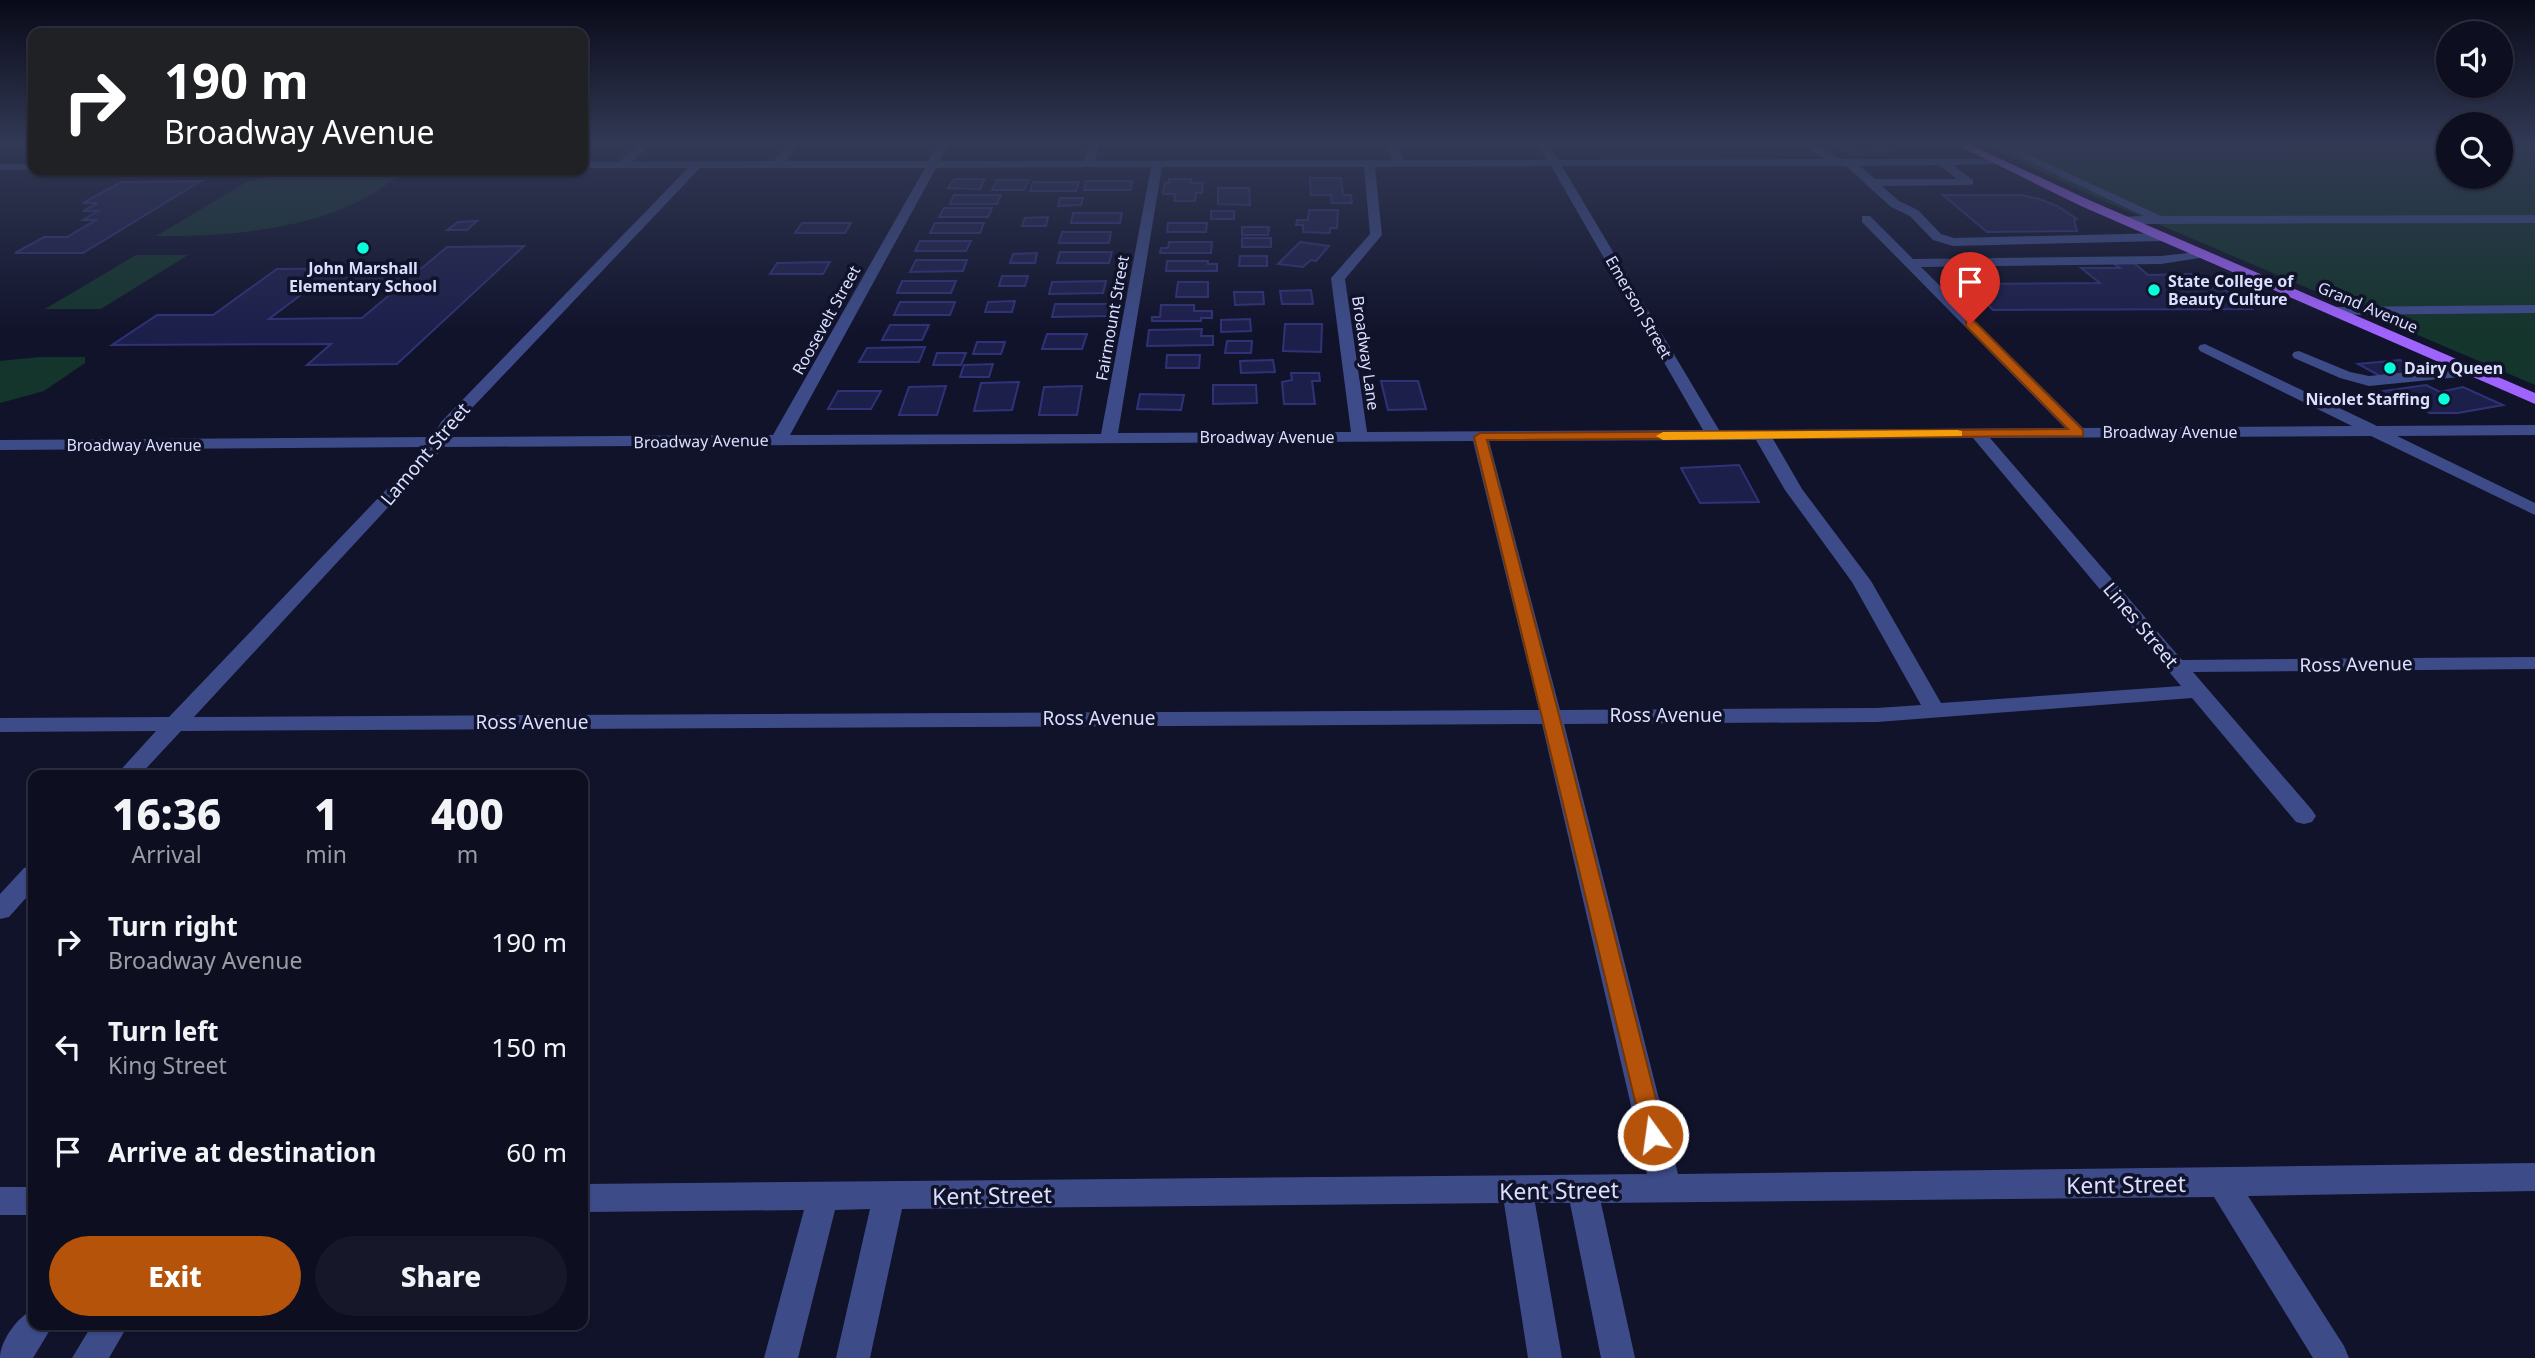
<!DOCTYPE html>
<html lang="en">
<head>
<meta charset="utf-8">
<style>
  :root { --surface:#0d0e20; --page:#161729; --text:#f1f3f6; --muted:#9a9ca5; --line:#2d2e3e; --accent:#b45309 }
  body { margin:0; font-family:"Noto Sans",sans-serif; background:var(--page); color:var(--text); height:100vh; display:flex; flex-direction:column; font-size:26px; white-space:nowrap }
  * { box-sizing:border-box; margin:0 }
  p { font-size:23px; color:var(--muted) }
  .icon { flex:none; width:38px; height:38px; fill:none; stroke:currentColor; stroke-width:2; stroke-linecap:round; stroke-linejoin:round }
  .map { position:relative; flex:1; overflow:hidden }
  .side { position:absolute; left:28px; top:770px; width:560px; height:560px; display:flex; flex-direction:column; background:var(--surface); border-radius:14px; box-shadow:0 2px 5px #0004,0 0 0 2px var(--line) }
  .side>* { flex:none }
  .hud { position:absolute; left:28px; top:28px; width:560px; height:147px; border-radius:14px; box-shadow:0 2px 5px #0004,0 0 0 2px var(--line); background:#202124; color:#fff; overflow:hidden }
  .tools { position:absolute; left:2436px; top:21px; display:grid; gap:14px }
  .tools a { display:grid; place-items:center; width:77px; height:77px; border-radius:50%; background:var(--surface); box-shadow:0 2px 5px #0004,0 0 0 2px var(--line); font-size:35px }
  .pin { position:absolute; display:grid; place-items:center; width:60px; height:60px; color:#fff; margin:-72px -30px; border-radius:50% 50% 50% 0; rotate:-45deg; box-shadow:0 0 7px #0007 }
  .pin .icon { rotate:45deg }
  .me { position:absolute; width:77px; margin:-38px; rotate:346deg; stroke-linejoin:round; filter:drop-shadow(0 0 5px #0008) }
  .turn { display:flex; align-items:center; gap:24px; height:147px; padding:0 21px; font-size:32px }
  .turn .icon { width:91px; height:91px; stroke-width:2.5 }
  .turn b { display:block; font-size:49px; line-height:60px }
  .eta { display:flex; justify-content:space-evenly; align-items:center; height:119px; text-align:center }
  .eta b { font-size:42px; font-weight:800; line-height:49px }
  .cta { display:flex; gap:14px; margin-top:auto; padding:14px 21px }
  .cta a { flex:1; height:80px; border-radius:42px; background:var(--accent); color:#fff; font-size:28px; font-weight:800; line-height:80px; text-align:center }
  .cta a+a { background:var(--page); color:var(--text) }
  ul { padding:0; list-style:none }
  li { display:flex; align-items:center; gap:21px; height:105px; padding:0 21px }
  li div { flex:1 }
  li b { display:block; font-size:26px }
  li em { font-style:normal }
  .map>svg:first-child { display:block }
</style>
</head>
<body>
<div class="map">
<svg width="2535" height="1358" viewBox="0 0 2535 1358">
  <rect width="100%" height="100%" fill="#11132b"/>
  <path fill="#14352c" d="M1980 143H2448V177H2501V143H2535V385L2097 198Z
    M399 174C341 228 233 237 156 236L247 182 278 175Z
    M136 255H188L101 309H45Z
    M40 357H85V363L44 391 0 403V361Z"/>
  <path fill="#1d1f4b" stroke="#2f3277" stroke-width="2" fill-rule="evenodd" d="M1831 143H1875L1891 151 1853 154Z
    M1310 178H1341L1343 195H1351L1352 203H1332L1331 195H1311Z
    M954 179H985L980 189 948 188Z
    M1169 179H1191V183H1203L1202 193H1196L1195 201H1174L1175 194H1163L1165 183H1169Z
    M997 180H1029L1024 190H992Z
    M201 181 83 253H15L44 237H67L96 220H83L98 211H83L98 203H83L121 182Z
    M1086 181H1132L1131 190H1084Z
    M1033 182H1079L1076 191H1030Z
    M1218 188H1249L1250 205 1218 204Z
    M954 195H1001L997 204H950Z
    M1943 195H2021L2039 199 2057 206 2077 219 2074 220 2077 231 1987 232Z
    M1060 198H1083L1081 205 1058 206Z
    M944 208H992L988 217H939Z
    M1309 210H1338L1337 228H1330V233L1303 232V225H1296L1297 220H1308Z
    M1211 211H1234V219H1211Z
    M1073 213H1122L1120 223H1071Z
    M1048 217 1046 226H1022L1025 218Z
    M477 221 467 230H447L458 222Z
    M802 223H851L845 233H795Z
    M935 223H984L980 233H930Z
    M1168 223H1207L1206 232H1167Z
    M1242 227H1269L1268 235H1242Z
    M1062 232H1111L1109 243H1059Z
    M1242 238H1271V247H1242Z
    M920 241H971L966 251H915Z
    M1169 242H1212L1211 253H1160L1161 248H1168Z
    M1300 242 1329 246 1316 261 1311 260 1303 267 1278 264Z
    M524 246 397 364 307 365 331 344 112 345 157 315H213L277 269 422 268 447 247ZM399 287 362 318 269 319 310 288Z
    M1060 252H1112L1109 263H1057Z
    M1037 253 1035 263H1010L1013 254Z
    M1240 256H1267V266H1239Z
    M916 260H967L963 271 910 272Z
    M1167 261H1208V264H1217V271H1166Z
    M830 262 823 274H770L777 263Z
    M2133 262 2148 275 2191 274 2203 284H2217L2251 309 1993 310 1967 284 2100 283 2081 268H2120L2113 263Z
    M1002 276H1028L1025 286H999Z
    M902 281H956L951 293H897Z
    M1106 281 1103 293 1049 294 1052 282Z
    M1178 282H1208V297H1176Z
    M1311 290 1313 304H1282L1280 291Z
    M1234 292H1263L1264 304 1235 305Z
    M1015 301 1012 312H985L988 302Z
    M900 302H955L950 315H894Z
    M1055 304H1110L1108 316 1052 317Z
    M1161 305H1194V311H1212V318H1201V321H1152V317H1160Z
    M1250 319 1251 331 1221 332V320Z
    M1285 324H1322L1321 352 1283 351Z
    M890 325H929L922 340H882Z
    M1202 329 1201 336H1213V345L1147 346 1149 330Z
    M1047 334H1087L1082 349H1042Z
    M1227 341H1252L1251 353H1225Z
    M977 342H1005L1001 354H973Z
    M925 347 919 362H859L867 348Z
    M937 353H966L961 365H933Z
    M1167 355H1200L1199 368H1166Z
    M1273 360 1275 372 1241 373 1240 361Z
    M2400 360 2422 372 2380 376 2358 364Z
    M993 364 989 377H960L964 365Z
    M1291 373H1319L1320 381H1312L1315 404H1284L1282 382 1292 380Z
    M1381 381H1418L1426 409 1388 410Z
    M1019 382 1012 410 974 411 981 383Z
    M1213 385H1256L1257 403 1213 404Z
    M2426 385 2440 392 2463 387 2503 405 2458 413H2430L2384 391Z
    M946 386 937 415H899L909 387Z
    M1082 386 1077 415H1039L1044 387Z
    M838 391H881L871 409H828Z
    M1140 394 1184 395 1181 410 1137 409Z
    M1739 465 1759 502 1700 503 1681 468Z"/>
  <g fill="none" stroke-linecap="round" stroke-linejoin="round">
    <path fill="#3d4c89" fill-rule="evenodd" d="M640 143H651L632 162 774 161 789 143H799L786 161H928L939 143H949L940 161H1084L1089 143H1099L1095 161 1392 160 1387 143H1397L1403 160H1547L1538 143H1548L1558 160 1825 159 1800 143H1812L1840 159H1998L2004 162 2002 164 1953 165 1973 180V184L1969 185 1882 186 1899 201 1918 210 1941 234 1954 238 2163 233 2169 237 2163 241 1953 246 1933 240 1910 216 1891 207 1846 166H1562L1719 430 2065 428 1862 222V216H1870L1913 259 2161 256 2206 251V257L2161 264 1921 267 2083 428 2352 426 2200 351 2198 348 2200 345 2205 344 2377 426 2535 425V435L2397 436 2535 503V515L2371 436 1990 438 2182 660 2535 657V669L2193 672 2312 810 2316 816 2312 822 2304 824 2296 822 2192 698 1877 722 1564 724 1678 1174 2535 1163V1191L2248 1196 2344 1346 2349 1358H2313L2214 1197 1601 1203 1635 1358H1601L1570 1203H1535L1562 1358H1528L1504 1203 902 1209 870 1358H836L870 1209 835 1210 798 1358H764L804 1210 583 1212V1184L1647 1174 1542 724 181 731 140 775H116L156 731 0 732V718L169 717 427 447 0 450V440L433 437 441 422 688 168H583V162H619ZM1939 165 1957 179H1875L1860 166ZM1551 166 1703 430 1367 432 1345 279 1382 235 1375 167ZM1089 167H1151L1101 434 790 435 936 168ZM1162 167H1364L1370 234 1331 278 1351 432 1118 433ZM700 168H925L773 435 450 437 454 427ZM1973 438 2181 686 1941 703 1871 581 1802 489 1773 439ZM1756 440 1785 490 1852 582 1921 705 1877 708 1560 710 1489 441ZM1473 441 1539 710 194 717 444 447Z
      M1990 143H2003L2161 216 2535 215V223L2124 224 2118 220 2120 217 2144 216Z
      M0 164H33L35 170H0Z
      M2535 305V313L2331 315 2324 311 2331 307Z
      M2299 351 2350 372 2369 376 2470 366 2478 371 2470 376 2369 386 2340 378 2294 358 2292 355 2294 352Z
      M33 865V890L9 917 0 919V894L24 868Z
      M0 1187H33V1215H0Z
      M33 1310V1325H53L33 1358H0C0 1341 18 1316 33 1310Z
      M92 1325H128L109 1358H72Z"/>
    <path fill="#9f63fe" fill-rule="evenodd" d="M1953 143H1966L2089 200 2535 393V404L2081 206Z"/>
  </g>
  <linearGradient id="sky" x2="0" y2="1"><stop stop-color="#090a18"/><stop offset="0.43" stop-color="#323955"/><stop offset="1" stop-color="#323955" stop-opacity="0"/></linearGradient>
  <rect width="2535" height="333" fill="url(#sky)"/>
  <path fill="#b45309" stroke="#753606" stroke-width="2" d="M1966 321H1974L2083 430V436L1487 440 1559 715 1665 1135 1661 1142 1653 1145 1645 1142 1474 437 1480 433 2068 429 1966 326Z"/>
  <path fill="#f59e0b" d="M1957 430 1962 431V436L1663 440 1656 436 1663 432Z"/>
  <g fill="#08fddc" stroke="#11132b" stroke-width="2.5">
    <circle cx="363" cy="248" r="7"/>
    <circle cx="2154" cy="290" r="7"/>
    <circle cx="2390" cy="368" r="7"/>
    <circle cx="2444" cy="399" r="7"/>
  </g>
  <g text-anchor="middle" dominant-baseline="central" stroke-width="7" stroke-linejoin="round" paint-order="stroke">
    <g font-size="16" font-weight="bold" fill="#dbdfff" stroke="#11132b" text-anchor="start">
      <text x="363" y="268" text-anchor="middle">John Marshall<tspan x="363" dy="18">Elementary School</tspan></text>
      <text x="2168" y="281">State College of<tspan x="2168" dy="18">Beauty Culture</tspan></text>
      <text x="2404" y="368">Dairy Queen</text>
      <text x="2430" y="399" text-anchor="end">Nicolet Staffing</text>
    </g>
    <g font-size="16" fill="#dbdfff" stroke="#11132b">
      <text transform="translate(1639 307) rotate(60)">Emerson Street</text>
      <text transform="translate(2368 307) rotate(23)">Grand Avenue</text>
      <text transform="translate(1112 318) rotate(-80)">Fairmount Street</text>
      <text transform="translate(826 320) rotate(-61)">Roosevelt Street</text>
      <text transform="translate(1366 353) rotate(82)">Broadway Lane</text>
      <text x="2170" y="432">Broadway Avenue</text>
      <text x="1267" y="437">Broadway Avenue</text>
      <text transform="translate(701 441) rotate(-1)">Broadway Avenue</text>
      <text x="134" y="445">Broadway Avenue</text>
    </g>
    <g font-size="19" fill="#dbdfff" stroke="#11132b">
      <text transform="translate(425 454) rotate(-50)">Lamont Street</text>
      <text transform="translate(2141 625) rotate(50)">Lines Street</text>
      <text transform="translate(2356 664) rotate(-1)">Ross Avenue</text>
      <text x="1666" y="715">Ross Avenue</text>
      <text x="1099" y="718">Ross Avenue</text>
      <text x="532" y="722">Ross Avenue</text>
    </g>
    <g font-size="23" fill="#dbdfff" stroke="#11132b">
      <text transform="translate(2126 1184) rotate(-1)">Kent Street</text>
      <text transform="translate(1559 1190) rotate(-1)">Kent Street</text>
      <text transform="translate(992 1195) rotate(-1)">Kent Street</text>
    </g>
  </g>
</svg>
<div class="tools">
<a><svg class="icon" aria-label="sound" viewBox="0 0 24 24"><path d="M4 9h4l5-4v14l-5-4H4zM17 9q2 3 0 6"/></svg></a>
<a><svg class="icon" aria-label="search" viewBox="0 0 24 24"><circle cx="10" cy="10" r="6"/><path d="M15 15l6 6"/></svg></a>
</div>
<div class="pin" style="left:1970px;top:324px;background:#d93025"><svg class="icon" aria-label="arrive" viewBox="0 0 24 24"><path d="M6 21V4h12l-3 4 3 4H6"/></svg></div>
<svg class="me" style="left:1653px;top:1135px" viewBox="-20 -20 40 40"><circle r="17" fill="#b45309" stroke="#fff" stroke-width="3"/><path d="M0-11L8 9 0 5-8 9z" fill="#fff"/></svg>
<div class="hud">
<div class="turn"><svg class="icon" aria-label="right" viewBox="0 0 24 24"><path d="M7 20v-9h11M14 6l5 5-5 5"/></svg><div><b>190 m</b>Broadway Avenue</div></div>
</div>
<section class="side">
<div class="eta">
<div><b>16:36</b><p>Arrival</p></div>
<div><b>1</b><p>min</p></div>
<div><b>400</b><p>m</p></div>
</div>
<ul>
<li><svg class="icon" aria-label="right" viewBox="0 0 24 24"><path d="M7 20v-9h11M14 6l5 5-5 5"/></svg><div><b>Turn right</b><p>Broadway Avenue</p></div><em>190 m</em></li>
<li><svg class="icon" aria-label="left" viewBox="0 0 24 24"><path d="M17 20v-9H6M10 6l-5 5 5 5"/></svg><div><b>Turn left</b><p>King Street</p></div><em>150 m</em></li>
<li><svg class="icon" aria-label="arrive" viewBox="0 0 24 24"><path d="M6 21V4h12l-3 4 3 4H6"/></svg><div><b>Arrive at destination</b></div><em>60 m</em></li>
</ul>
<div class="cta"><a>Exit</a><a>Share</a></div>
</section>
</div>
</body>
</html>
